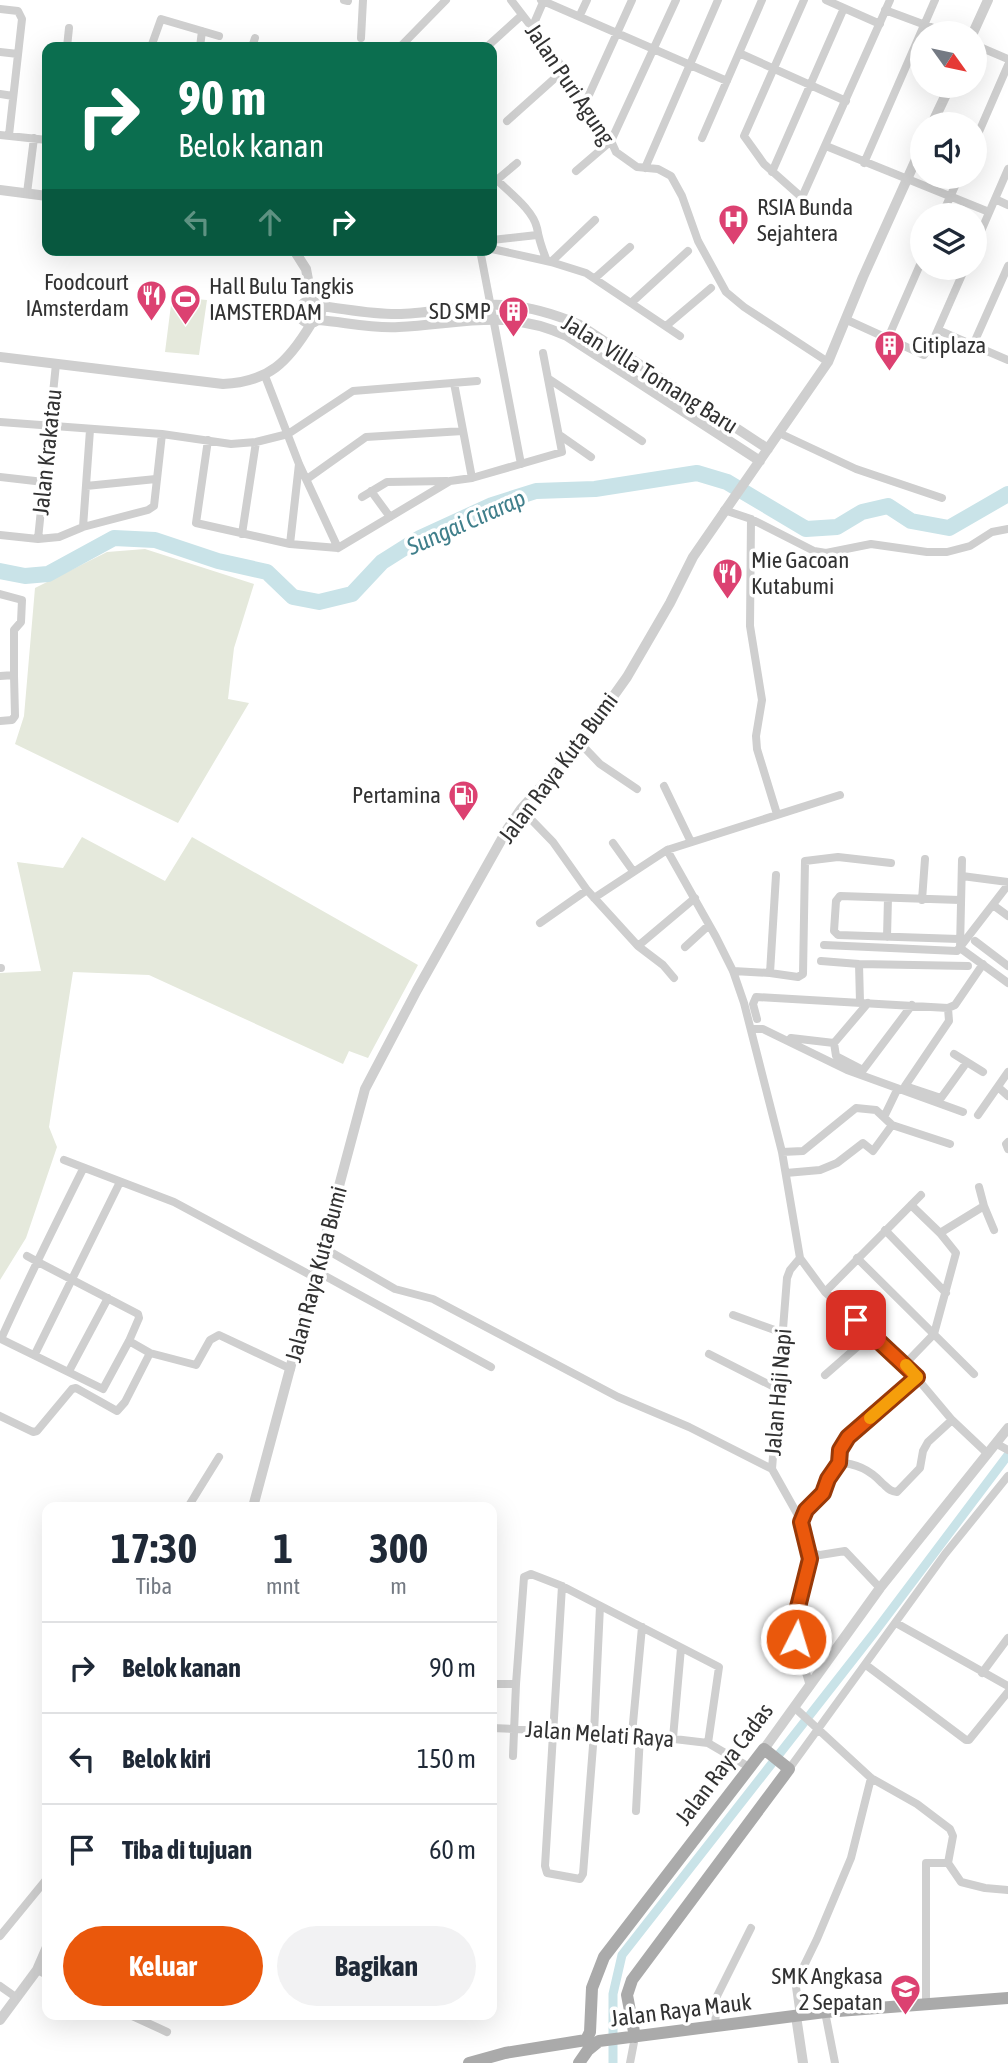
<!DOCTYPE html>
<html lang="id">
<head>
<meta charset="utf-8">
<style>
  :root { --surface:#fff; --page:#f2f2f3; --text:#1f2937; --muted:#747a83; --line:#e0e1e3; --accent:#ea580c }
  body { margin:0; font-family:"Asap Condensed",sans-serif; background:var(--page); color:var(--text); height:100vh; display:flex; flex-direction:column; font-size:26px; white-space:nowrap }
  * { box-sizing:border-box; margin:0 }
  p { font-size:23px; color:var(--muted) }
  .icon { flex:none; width:38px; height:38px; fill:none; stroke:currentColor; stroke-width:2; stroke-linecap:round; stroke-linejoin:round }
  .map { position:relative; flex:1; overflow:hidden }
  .side { position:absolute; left:42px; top:1502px; width:455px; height:518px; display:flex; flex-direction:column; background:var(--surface); border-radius:14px; box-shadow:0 7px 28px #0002 }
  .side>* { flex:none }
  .banner { position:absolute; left:42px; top:42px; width:455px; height:214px; border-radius:14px; box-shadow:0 7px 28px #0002; background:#0b6e4f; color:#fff; overflow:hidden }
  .needle { width:46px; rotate:123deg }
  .tools { position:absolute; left:910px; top:21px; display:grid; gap:14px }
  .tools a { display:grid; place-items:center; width:77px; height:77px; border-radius:50%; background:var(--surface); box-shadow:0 7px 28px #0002; font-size:35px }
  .pin { position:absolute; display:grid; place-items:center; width:60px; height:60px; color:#fff; margin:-30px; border-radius:14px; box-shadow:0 4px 10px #0006 }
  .me { position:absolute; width:77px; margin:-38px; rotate:5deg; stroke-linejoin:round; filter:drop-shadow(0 0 5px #0008) }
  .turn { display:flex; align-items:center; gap:24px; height:147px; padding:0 21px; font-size:32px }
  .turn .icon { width:91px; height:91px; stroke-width:2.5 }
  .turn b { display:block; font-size:49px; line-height:60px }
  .lanes { display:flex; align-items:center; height:66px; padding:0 21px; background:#0003; justify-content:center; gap:35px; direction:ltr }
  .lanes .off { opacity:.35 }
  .eta { display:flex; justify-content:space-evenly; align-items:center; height:119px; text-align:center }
  .eta b { font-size:42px; font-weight:700; line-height:49px }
  .action { display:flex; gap:14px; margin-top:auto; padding:14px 21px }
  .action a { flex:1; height:80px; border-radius:42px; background:var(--accent); color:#fff; font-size:28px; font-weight:700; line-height:80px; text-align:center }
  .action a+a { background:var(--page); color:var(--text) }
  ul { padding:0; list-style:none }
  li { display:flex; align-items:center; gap:21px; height:91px; padding:0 21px; border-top:2px solid var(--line) }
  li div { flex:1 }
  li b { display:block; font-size:26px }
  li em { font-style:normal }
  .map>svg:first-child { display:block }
</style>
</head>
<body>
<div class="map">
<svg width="1008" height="2063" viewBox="0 0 1008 2063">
  <rect width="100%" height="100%" fill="#fff"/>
  <path fill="#e5e9dc" d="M172 297 207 300 199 355 165 352Z
    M145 549 254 584 234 648 228 699 249 703 178 823 15 744 24 716 35 588 107 552Z
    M82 837 165 881 192 837 418 965 368 1058 349 1051 343 1064 149 975 73 972 49 1127 57 1147 26 1238 0 1280V973L41 971 17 862 63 868Z"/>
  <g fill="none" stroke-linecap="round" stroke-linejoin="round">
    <path stroke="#c9e3e8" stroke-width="9" d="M613 2063V1994L622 1955 874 1633 1008 1455"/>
    <path stroke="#c9e3e8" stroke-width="16" d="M0 571 25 576 48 574 114 538 155 540 218 561 267 572 293 597 319 602 352 594 382 562 420 538 492 505 536 491 595 489 697 473 727 482 806 529 837 527 862 512 888 506 911 521 949 528 1008 494"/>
    <path stroke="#cfcfcf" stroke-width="8" d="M344 0 348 1
      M511 0 560 64 579 102 611 141 616 152 637 167 658 169 671 176 682 196 698 241 726 292 744 307 828 362
      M541 0 727 81
      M804 0 744 136 764 164 799 195H803L890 0
      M826 0 880 24
      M0 9 18 11 22 19 9 135
      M885 10 947 33
      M580 15 587 0
      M532 28 544 0
      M361 38 363 0
      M490 44 522 15
      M975 45 1008 59
      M67 47 69 28
      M151 47 161 19 219 36
      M200 47 202 31
      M252 47 255 38
      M400 47 446 0
      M0 52 18 54
      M739 53 846 101
      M0 94 13 96
      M583 108 632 0
      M507 121 564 70
      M0 135 47 140
      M702 138 762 0
      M975 141 1008 65
      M826 146 989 212
      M864 163 935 0
      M645 168 718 0
      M576 171 611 141 676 0
      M772 172 844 8
      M498 181C510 193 533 210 537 228 539 240 542 249 547 261
      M492 184 517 163
      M27 193 34 138
      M995 199 1008 205
      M942 215 959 177
      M492 240 537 235
      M975 245 1008 169
      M492 249 551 262 586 273 680 336
      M410 250H431
      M480 250 521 464
      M551 262 595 220
      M595 278 630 247
      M631 303 688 251
      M847 320 924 355 932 343 965 268
      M666 326 711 288
      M938 330 1008 360
      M888 338 922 260
      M973 345 1008 266
      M265 376 299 464 338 548
      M549 379 642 441
      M454 383 472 478
      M0 422 162 434 231 444 256 442 288 434 353 391 477 381
      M779 433 856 469 942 498
      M561 436 591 457
      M208 440 196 523 290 544 338 548 450 481 472 478 562 452 543 353
      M0 477 44 482
      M307 479 366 437 463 431
      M86 486 156 479
      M371 491 390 517
      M362 497 387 482 447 481
      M724 510 751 519 814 551 826 553 871 544 927 552H947L970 546 992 532 1008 529
      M751 519 750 626 762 700 756 736 757 749 777 814
      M83 527 90 430
      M242 534 256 442
      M0 535 38 539 59 537 83 527 148 510 154 506 162 434
      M38 539 56 364
      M290 544 299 464
      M0 594 22 600 21 622 14 630V675
      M0 676 14 675 15 716 12 720 0 721
      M580 743 600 764 637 789
      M664 786 691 842
      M521 809 553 842 587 890 638 946 663 965 674 978
      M613 843 633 871
      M667 850 716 937 733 971 744 1003 782 1152 800 1258 825 1292 905 1364 952 1420 988 1454
      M962 860 960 948 1008 983
      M962 876 1008 882
      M594 898 667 850 840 795
      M922 900 925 859
      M993 905 1008 916
      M540 923 587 890
      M887 937 888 898
      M959 939 838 935 834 931 836 901 840 896 960 900
      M975 941 1008 966
      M824 945 957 951 1008 885
      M638 946 695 898
      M685 947 709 925
      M821 961 859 964 968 966
      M859 964 860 1002
      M0 968H1
      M733 971 770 973 798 977 803 974 805 861 838 857 891 863
      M770 973 776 875
      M868 1003 834 1043 836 1056 863 1070 912 1005
      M757 1019 753 1004 756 997 948 1008
      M751 1029H763L847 1070 963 1112
      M791 1038 834 1043
      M954 1054 983 1072
      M967 1062 941 1098 905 1086 949 1021 948 1008 955 1005 983 964
      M998 1087 1008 1096
      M978 1115 1008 1072
      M884 1117 897 1090
      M892 1125 950 1144
      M1008 1142 1006 1144 1008 1149
      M782 1152 803 1151 856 1108 876 1110 892 1125 873 1151 863 1143 837 1163 820 1170 786 1173
      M64 1160 174 1202 314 1277
      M979 1187 984 1206 994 1230
      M885 1230 946 1293
      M940 1233 984 1206
      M322 1247 395 1289 433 1299 618 1397 689 1427 772 1469
      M27 1256 38 1262 138 1314 139 1318 129 1341 103 1389 1 1339C27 1281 55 1225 83 1169
      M800 1258 790 1270 787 1278 772 1469 804 1526 810 1558 795 1619 796 1639 810 1686
      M857 1258 974 1374
      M316 1271 491 1367
      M825 1292 921 1195
      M733 1315 783 1333
      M129 1341 150 1353 196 1365 210 1340 219 1335 291 1369
      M35 1354 120 1182
      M709 1354 778 1389
      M905 1364 934 1334 956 1253 940 1233 911 1205
      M69 1371 108 1298
      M825 1375 872 1334
      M0 1416 33 1432 37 1431 72 1389 76 1388 117 1411 125 1402 150 1353
      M997 1444 1008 1450
      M839 1463C857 1463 870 1470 882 1483 888 1488 889 1491 897 1492L920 1468 923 1451 928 1442 952 1420
      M188 1507 219 1457
      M801 1522 806 1510 823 1493 828 1479 839 1463 840 1450 848 1437 917 1377
      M809 1552 820 1555 845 1551 880 1588
      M562 1586 545 1866 547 1873 580 1879 583 1874 594 1733 600 1606
      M896 1623 1008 1686
      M866 1665 966 1740H969L1008 1692
      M982 1673 1008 1638
      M492 1684H516
      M794 1707 871 1778 917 1804 950 1829 953 1836 948 1863H926V2004
      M492 1728 632 1734 708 1743 749 1767
      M632 1734 642 1627
      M673 1738 681 1648
      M513 1756 516 1684 524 1577 531 1574 562 1586 719 1667 708 1743
      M789 1769 945 1554 1008 1476
      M636 1811 640 1735
      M948 1863 961 1882 985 1888 1008 1890
      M0 1936 45 1881
      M37 1970 47 1975
      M0 1986 17 1998
      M825 2012 835 2063
      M128 2014 167 2032
      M800 2016 796 1987 799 1976 817 1939 851 1858 871 1778
      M715 2026 717 1996 751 1928
      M630 2063 635 2037"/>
    <path stroke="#cfcfcf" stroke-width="10" d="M973 33 988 0
      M932 124 950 86
      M0 190 47 196
      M294 250 306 269 312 301
      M299 312a11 11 0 1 1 22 0a11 11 0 1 1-22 0Z
      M320 306C347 309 374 315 401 314 430 313 459 307 488 305 519 303 549 312 578 324L768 449
      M319 320C344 322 373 329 399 327 462 324 506 308 567 336L760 461
      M0 357 223 384C269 382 288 362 311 324
      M253 1507 365 1089 417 990 508 828 521 809 580 743 627 677 670 603 693 557 828 362 863 277 922 146
      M764 1749 880 1588 1008 1428
      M796 2016 803 2063
      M0 2020 37 1970 47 1947"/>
    <path stroke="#aaa" stroke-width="12" d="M469 2063 505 2053 586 2040 590 2032 592 1988 604 1957 764 1749 789 1769 632 1980 627 1995 635 2037
      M579 2063 588 2050 599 2041 825 2012 1008 1998"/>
  </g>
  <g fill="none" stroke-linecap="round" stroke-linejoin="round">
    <defs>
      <path id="route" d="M796 1639 795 1619 810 1559 801 1522 806 1510 823 1493 828 1479 839 1463 840 1450 848 1437 917 1377 856 1320"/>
    </defs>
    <use href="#route" stroke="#983908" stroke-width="18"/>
    <use href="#route" stroke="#ea580c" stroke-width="12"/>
    <path stroke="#f59e0b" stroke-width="12" d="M870 1418 917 1377 906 1365"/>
  </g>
  <defs>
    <symbol id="hospital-pin" viewBox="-11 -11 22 30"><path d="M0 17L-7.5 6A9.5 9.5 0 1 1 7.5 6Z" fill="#dc4171" stroke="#fff"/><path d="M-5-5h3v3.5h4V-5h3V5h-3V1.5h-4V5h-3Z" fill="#fff"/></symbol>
    <symbol id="restaurant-pin" viewBox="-11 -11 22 30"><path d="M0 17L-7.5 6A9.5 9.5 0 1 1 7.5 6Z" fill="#dc4171" stroke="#fff"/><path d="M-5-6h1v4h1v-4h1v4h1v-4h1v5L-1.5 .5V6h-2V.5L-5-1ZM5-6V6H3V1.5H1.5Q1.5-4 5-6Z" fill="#fff"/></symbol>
    <symbol id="stadium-pin" viewBox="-11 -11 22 30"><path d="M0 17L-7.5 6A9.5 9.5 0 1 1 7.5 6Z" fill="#dc4171" stroke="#fff"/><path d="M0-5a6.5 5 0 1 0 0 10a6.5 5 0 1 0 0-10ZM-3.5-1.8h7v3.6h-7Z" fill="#fff"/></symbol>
    <symbol id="building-pin" viewBox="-11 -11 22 30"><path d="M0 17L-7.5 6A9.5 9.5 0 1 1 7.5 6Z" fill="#dc4171" stroke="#fff"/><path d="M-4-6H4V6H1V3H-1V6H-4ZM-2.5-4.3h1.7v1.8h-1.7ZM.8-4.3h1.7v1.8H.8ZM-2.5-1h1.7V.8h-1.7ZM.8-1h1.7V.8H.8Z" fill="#fff"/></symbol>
    <symbol id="fuel-pin" viewBox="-11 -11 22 30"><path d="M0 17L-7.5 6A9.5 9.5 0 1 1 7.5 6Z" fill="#dc4171" stroke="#fff"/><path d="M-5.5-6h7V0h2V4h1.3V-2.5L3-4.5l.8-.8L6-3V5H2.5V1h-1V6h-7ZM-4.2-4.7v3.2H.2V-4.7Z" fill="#fff"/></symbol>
    <symbol id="school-pin" viewBox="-11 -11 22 30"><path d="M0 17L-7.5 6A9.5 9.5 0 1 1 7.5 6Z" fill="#dc4171" stroke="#fff"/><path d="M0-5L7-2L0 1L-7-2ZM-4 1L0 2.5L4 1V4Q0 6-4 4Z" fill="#fff"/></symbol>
  </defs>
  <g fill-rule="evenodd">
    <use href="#hospital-pin" x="716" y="202" width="35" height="47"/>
    <use href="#restaurant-pin" x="134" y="278" width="35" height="47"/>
    <use href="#stadium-pin" x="168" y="282" width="35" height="47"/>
    <use href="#building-pin" x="496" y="294" width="35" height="47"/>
    <use href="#building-pin" x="872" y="328" width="35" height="47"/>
    <use href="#restaurant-pin" x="710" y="556" width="35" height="47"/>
    <use href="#fuel-pin" x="446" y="778" width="35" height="47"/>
    <use href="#school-pin" x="888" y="1972" width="35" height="47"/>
  </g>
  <g text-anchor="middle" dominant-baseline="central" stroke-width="7" stroke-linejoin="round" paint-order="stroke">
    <g font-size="23" fill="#323232" stroke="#fff">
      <text transform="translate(570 84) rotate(56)">Jalan Puri Agung</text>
      <text transform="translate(650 374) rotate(32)">Jalan Villa Tomang Baru</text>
      <text transform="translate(47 452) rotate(-84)">Jalan Krakatau</text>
      <text transform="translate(558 768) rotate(-53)">Jalan Raya Kuta Bumi</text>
      <text transform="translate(316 1274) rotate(-75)">Jalan Raya Kuta Bumi</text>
      <text transform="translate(778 1392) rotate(-85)">Jalan Haji Napi</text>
      <text transform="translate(600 1734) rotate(4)">Jalan Melati Raya</text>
      <text transform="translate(724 1764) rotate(-53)">Jalan Raya Cadas</text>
      <text transform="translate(681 2010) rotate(-7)">Jalan Raya Mauk</text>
    </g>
    <g font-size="23" fill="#323232" stroke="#fff" text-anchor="start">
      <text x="757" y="207">RSIA Bunda<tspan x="757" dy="26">Sejahtera</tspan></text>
      <text x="129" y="282" text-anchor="end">Foodcourt<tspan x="129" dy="26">IAmsterdam</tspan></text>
      <text x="209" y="286">Hall Bulu Tangkis<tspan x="209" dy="26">IAMSTERDAM</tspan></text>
      <text x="491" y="311" text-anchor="end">SD SMP</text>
      <text x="912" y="345">Citiplaza</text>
      <text x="751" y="560">Mie Gacoan<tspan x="751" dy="26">Kutabumi</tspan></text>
      <text x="441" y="795" text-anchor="end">Pertamina</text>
      <text x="883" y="1976" text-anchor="end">SMK Angkasa<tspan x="883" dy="26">2 Sepatan</tspan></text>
    </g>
    <g font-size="24" font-style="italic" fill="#407f8b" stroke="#fff">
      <text transform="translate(466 522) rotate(-24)">Sungai Cirarap</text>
    </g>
  </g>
</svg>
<div class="tools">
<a><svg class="needle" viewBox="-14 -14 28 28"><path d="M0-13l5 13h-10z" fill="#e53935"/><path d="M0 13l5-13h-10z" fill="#747a83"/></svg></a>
<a><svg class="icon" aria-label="sound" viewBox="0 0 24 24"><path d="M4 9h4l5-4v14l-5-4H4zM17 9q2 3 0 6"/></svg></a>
<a><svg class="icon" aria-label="layers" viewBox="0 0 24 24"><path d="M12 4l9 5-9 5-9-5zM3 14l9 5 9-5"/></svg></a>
</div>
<div class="pin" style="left:856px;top:1320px;background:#d93025"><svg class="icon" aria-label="arrive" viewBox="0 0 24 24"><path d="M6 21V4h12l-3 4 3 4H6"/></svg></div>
<svg class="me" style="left:796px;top:1639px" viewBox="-20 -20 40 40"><circle r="17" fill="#ea580c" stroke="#fff" stroke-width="3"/><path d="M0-11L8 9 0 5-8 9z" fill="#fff"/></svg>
<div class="banner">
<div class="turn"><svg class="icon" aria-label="right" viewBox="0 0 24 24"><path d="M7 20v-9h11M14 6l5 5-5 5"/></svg><div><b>90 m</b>Belok kanan</div></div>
<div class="lanes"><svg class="icon off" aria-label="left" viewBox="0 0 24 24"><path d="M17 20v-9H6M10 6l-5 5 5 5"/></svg><svg class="icon off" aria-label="ahead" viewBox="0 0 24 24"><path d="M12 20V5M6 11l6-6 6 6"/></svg><svg class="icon" aria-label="right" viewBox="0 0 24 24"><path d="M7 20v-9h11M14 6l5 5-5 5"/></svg></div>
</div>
<section class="side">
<div class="eta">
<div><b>17:30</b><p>Tiba</p></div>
<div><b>1</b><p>mnt</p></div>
<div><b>300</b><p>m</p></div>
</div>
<ul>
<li><svg class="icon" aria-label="right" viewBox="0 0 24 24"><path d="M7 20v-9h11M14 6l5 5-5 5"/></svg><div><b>Belok kanan</b></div><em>90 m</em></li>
<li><svg class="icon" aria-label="left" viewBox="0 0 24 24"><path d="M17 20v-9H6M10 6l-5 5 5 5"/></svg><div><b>Belok kiri</b></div><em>150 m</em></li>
<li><svg class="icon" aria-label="arrive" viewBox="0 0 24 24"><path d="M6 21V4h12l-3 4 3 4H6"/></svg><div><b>Tiba di tujuan</b></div><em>60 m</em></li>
</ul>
<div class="action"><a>Keluar</a><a>Bagikan</a></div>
</section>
</div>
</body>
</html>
